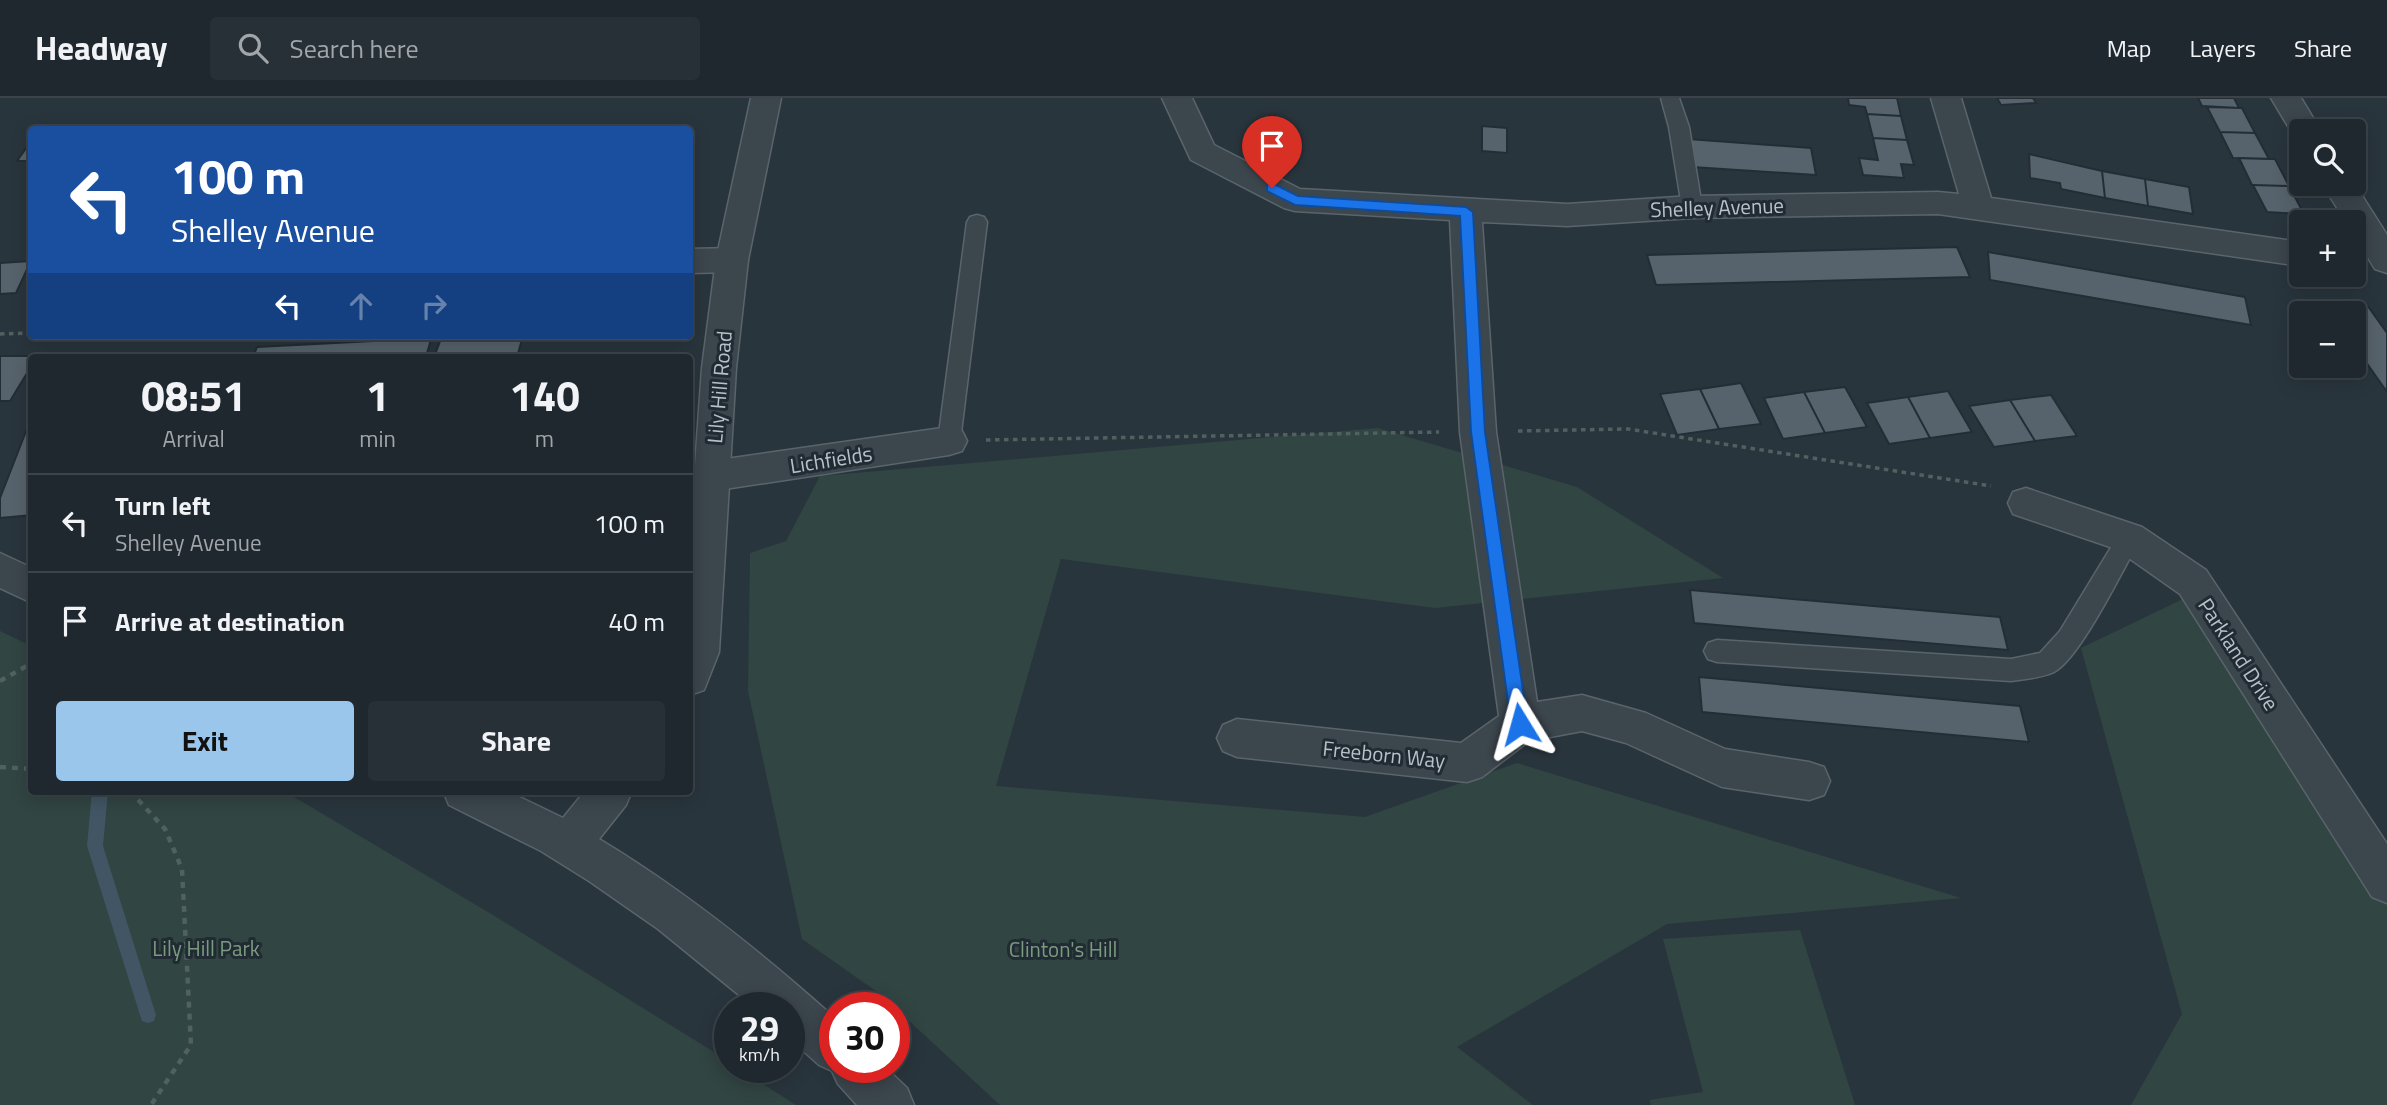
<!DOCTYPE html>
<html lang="en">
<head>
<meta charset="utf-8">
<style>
  :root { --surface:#1f282e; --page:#273036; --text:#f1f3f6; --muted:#a1a6aa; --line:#3c444a; --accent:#9bc6eb }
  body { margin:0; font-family:"Titillium Web",sans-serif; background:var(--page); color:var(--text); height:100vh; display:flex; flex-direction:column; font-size:26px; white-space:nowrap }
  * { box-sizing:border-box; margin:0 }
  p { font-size:23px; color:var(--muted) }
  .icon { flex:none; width:38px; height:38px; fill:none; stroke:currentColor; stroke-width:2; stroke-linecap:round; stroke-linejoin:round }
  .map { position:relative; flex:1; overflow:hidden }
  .panel { position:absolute; left:28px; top:256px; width:665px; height:441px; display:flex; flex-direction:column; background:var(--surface); border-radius:7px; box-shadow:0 4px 18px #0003,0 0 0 2px var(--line) }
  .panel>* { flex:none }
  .banner { position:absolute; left:28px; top:28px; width:665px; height:214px; border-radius:7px; box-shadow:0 4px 18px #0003,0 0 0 2px var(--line); background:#1a4fa0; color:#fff; overflow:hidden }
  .buttons { position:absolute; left:2289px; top:21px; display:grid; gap:14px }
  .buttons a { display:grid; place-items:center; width:77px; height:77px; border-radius:7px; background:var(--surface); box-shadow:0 4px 18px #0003,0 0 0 2px var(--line); font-size:35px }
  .speed { position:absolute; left:714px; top:894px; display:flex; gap:14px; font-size:35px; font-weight:700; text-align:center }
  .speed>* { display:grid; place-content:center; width:91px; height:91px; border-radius:50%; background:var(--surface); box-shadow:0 4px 18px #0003,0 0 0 2px var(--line); line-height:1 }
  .speed small { font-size:18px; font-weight:400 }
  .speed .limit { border:10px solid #d22; background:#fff; color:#111 }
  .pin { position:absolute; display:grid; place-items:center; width:60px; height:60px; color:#fff; margin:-72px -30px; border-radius:50% 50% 50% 0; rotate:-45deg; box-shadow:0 0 7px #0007 }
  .pin .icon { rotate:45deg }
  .me { position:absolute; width:77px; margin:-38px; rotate:352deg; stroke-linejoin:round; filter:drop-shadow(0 0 5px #0008) }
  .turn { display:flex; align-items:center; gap:24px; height:147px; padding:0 28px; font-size:32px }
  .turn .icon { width:91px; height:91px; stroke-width:2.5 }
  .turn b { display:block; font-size:49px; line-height:60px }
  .lanes { display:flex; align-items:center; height:66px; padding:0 28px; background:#0003; justify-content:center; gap:35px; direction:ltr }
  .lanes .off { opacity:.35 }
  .eta { display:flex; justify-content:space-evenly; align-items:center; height:119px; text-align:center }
  .eta b { font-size:42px; font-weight:700; line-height:49px }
  .action { display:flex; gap:14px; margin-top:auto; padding:14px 28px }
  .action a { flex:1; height:80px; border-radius:7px; background:var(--accent); color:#111; font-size:28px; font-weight:700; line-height:80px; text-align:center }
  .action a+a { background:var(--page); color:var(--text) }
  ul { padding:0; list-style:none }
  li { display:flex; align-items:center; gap:21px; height:98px; padding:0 28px; border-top:2px solid var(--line) }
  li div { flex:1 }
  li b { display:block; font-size:26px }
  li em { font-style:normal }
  header { display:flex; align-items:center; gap:42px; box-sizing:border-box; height:98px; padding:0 35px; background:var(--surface); border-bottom:2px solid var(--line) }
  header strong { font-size:33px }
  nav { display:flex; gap:38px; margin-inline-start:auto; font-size:24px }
  .search { width:490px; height:63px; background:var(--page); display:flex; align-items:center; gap:18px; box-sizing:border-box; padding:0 24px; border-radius:7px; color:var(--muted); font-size:26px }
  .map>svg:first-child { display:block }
</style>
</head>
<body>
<header>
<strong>Headway</strong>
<div class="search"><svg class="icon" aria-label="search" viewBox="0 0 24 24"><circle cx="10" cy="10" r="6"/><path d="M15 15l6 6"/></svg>Search here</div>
<nav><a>Map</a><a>Layers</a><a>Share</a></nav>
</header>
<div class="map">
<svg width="2387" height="1007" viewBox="0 0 2387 1007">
  <rect width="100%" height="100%" fill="#29353d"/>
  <path fill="#314542" d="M1378 330 1577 389 1723 480 1435 510 1061 461 996 688 1365 719 1517 665 1961 800 1667 826 1457 949 1533 1007H1000L880 896 802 841 748 593 750 455 786 443 820 378Z
    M2183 501 2387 804V1007H2131L2182 916 2081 550Z
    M0 533 31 548 32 693H284L493 817 730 964V970H738L796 1007H0Z
    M1800 832 1855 1007H1651L1649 1002 1703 994 1663 841Z"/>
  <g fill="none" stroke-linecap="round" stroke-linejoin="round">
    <path fill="#415564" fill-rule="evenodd" d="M92 693H108L103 748 156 917 154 923 148 925 142 923 140 917 87 748Z"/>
  </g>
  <path fill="#57636c" stroke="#232d35" stroke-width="2" d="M1848 0H1897L1901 18 1867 16 1865 9 1849 7Z
    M1997 0H2033L2036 5 2001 7Z
    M2198 0H2234L2239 10 2202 8Z
    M2207 9 2242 10 2255 35 2220 34Z
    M1867 16 1901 18 1907 42 1873 40Z
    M1482 28 1507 30V55L1482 53Z
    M2220 34 2255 35 2269 61 2233 60Z
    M1873 40 1907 42 1914 67 1901 66 1904 80 1863 77 1859 60 1878 62Z
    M1688 41 1811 50 1816 77 1692 69Z
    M32 42V63H17Z
    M2029 56 2102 73 2105 100 2061 91 2060 85 2030 80Z
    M2239 60 2275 61 2289 88 2252 87Z
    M2102 73 2145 81 2148 108 2105 100Z
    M2145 81 2189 89 2193 116 2148 108Z
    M2253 87 2289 88 2304 116 2267 114Z
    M1957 149 1970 179 1656 187 1647 157Z
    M1988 154 2245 199 2251 227 1990 182Z
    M31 163 16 195 0 196V165Z
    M2367 207 2387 235V294L2354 247V215H2332L2328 210Z
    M412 238H432L426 259H253L257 249 412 241Z
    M442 238H523L517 259H434Z
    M0 258H37L32 259V267L10 303H0Z
    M1741 285 1761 326 1719 331 1700 291Z
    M1845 289 1867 329 1825 335 1804 294Z
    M1700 291 1719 331 1677 337 1660 296Z
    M1948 293 1972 334 1930 340 1908 299Z
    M1804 294 1825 335 1783 341 1764 300Z
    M2051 297 2077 338 2035 343 2010 302Z
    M1908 299 1930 340 1889 346 1867 305Z
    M2010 302 2035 343 1994 349 1969 308Z
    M32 318V417L0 420V400Z
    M1690 492 2000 519 2008 552 1694 525Z
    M1699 579 2020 608 2029 644 1702 614Z"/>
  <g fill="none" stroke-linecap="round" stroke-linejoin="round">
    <defs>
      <path id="service" d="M1661 0H1679L1689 29 1702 109 1699 114 1692 116 1685 114 1682 109 1669 29Z
        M977 117 984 119 987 124 960 343 957 349 949 352 941 349 938 343 967 124 970 119Z
        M2129 430 2137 433 2141 440 2137 447C2121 475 2080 560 2054 574 2042 580 2024 581 2011 583L1717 564 1708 561 1704 553 1708 545 1717 542 2011 561 2040 555 2060 533 2121 433Z"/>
      <path id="minor" d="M1162 0H1192L1214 47 1300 91 1567 106 1692 98 1938 94 1959 96 1931 0H1961L1991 100 2301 144V168L1938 116 1692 120 1567 128 1482 124 1496 334 1537 604 1582 597 1646 615 1725 651 1809 664 1824 669 1830 683 1824 697 1809 702 1722 689 1626 645 1582 633 1529 643 1482 679 1467 684 1237 659 1223 653 1217 640 1223 627 1237 621 1461 645 1499 618 1460 334 1450 122 1295 113 1284 110 1191 62Z
        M2271 0H2301L2321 33H2301V42L2295 40Z
        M2354 85 2387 137V175L2375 171 2354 137V124H2346L2322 86Z
        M732 150 744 154 748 162 744 170 732 174 690 175V151Z
        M949 329 962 333 967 343 962 353 949 357 712 393 699 388 694 378 699 368 712 363Z
        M2026 390 2142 429 2206 472 2387 746V805L2372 799 2180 496 2116 451 2013 416 2008 405 2013 394Z"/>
      <path id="tertiary" d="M751 0H781L748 162 736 270 719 554 704 592 690 597V439L702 270 716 162Z
        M0 455 32 470V505L0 490Z
        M443 693H507L563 720 585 693H632L626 707 599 741C684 792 761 854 835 920V970H886L907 990 914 1007H857L838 986 832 973 819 967 789 940V910H755L658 831 589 783 541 753 449 707Z"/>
    </defs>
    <use href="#service" stroke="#5a646b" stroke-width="3"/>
    <use href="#minor" stroke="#5a646b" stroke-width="3"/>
    <use href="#tertiary" stroke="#5a646b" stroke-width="3"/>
    <path stroke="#506160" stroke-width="3.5" stroke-dasharray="4.5 4.5" stroke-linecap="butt" d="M0 236 32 235
      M1518 333 1628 331 1991 388
      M986 342 1439 334"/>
    <path stroke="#506160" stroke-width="4.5" stroke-dasharray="6 6" stroke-linecap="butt" d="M0 583 32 565
      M0 669 32 671
      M130 693 165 731 182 771 191 947 151 1007"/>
    <use href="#service" fill="#3c464d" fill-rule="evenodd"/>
    <use href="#minor" fill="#3c464d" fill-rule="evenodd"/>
    <use href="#tertiary" fill="#3c464d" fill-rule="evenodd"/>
  </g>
  <path fill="#1a73e8" stroke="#114b97" stroke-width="2" d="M1272 85 1298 98 1466 109 1473 114 1485 334 1528 626 1526 631 1520 633 1514 631 1511 626 1471 334 1460 118 1295 107 1267 93V87Z"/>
  <g text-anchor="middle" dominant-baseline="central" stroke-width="6" stroke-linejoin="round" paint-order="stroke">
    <g font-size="21" fill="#b9c1c8" stroke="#212b33">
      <text transform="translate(1717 109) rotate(-2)">Shelley Avenue</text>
      <text transform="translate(719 289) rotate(-85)">Lily Hill Road</text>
      <text transform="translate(831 361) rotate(-9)">Lichfields</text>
      <text transform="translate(2239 556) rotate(57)">Parkland Drive</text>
      <text transform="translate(1384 656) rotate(6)">Freeborn Way</text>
    </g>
    <g font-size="21" fill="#7a9b7d" stroke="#212b33">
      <text x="206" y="850">Lily Hill Park</text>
      <text x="1063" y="851">Clinton's Hill</text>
    </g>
  </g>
</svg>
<div class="buttons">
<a><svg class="icon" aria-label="search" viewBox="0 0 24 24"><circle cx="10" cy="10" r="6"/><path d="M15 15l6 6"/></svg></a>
<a>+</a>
<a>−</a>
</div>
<div class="speed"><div>29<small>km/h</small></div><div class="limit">30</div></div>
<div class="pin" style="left:1272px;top:90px;background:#d93025"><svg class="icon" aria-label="arrive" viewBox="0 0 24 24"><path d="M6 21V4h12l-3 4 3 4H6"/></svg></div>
<svg class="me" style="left:1520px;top:626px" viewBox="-20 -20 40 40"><path d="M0-17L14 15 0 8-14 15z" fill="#1a73e8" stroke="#fff" stroke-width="4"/></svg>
<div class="banner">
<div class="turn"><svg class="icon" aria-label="left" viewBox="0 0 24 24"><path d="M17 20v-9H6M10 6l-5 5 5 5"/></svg><div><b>100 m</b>Shelley Avenue</div></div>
<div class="lanes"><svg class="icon" aria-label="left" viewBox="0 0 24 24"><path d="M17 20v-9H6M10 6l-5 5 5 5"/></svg><svg class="icon off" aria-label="ahead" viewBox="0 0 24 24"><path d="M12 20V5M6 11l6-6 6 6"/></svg><svg class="icon off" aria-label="right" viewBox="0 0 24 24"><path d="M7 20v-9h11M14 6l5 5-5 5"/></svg></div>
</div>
<section class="panel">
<div class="eta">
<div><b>08:51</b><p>Arrival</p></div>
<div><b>1</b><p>min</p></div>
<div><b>140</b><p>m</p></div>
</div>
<ul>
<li><svg class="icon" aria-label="left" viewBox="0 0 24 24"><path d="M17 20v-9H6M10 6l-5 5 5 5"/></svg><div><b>Turn left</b><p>Shelley Avenue</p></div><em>100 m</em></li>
<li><svg class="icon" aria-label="arrive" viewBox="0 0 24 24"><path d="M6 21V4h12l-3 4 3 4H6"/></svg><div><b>Arrive at destination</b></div><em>40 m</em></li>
</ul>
<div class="action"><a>Exit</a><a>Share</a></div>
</section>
</div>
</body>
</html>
